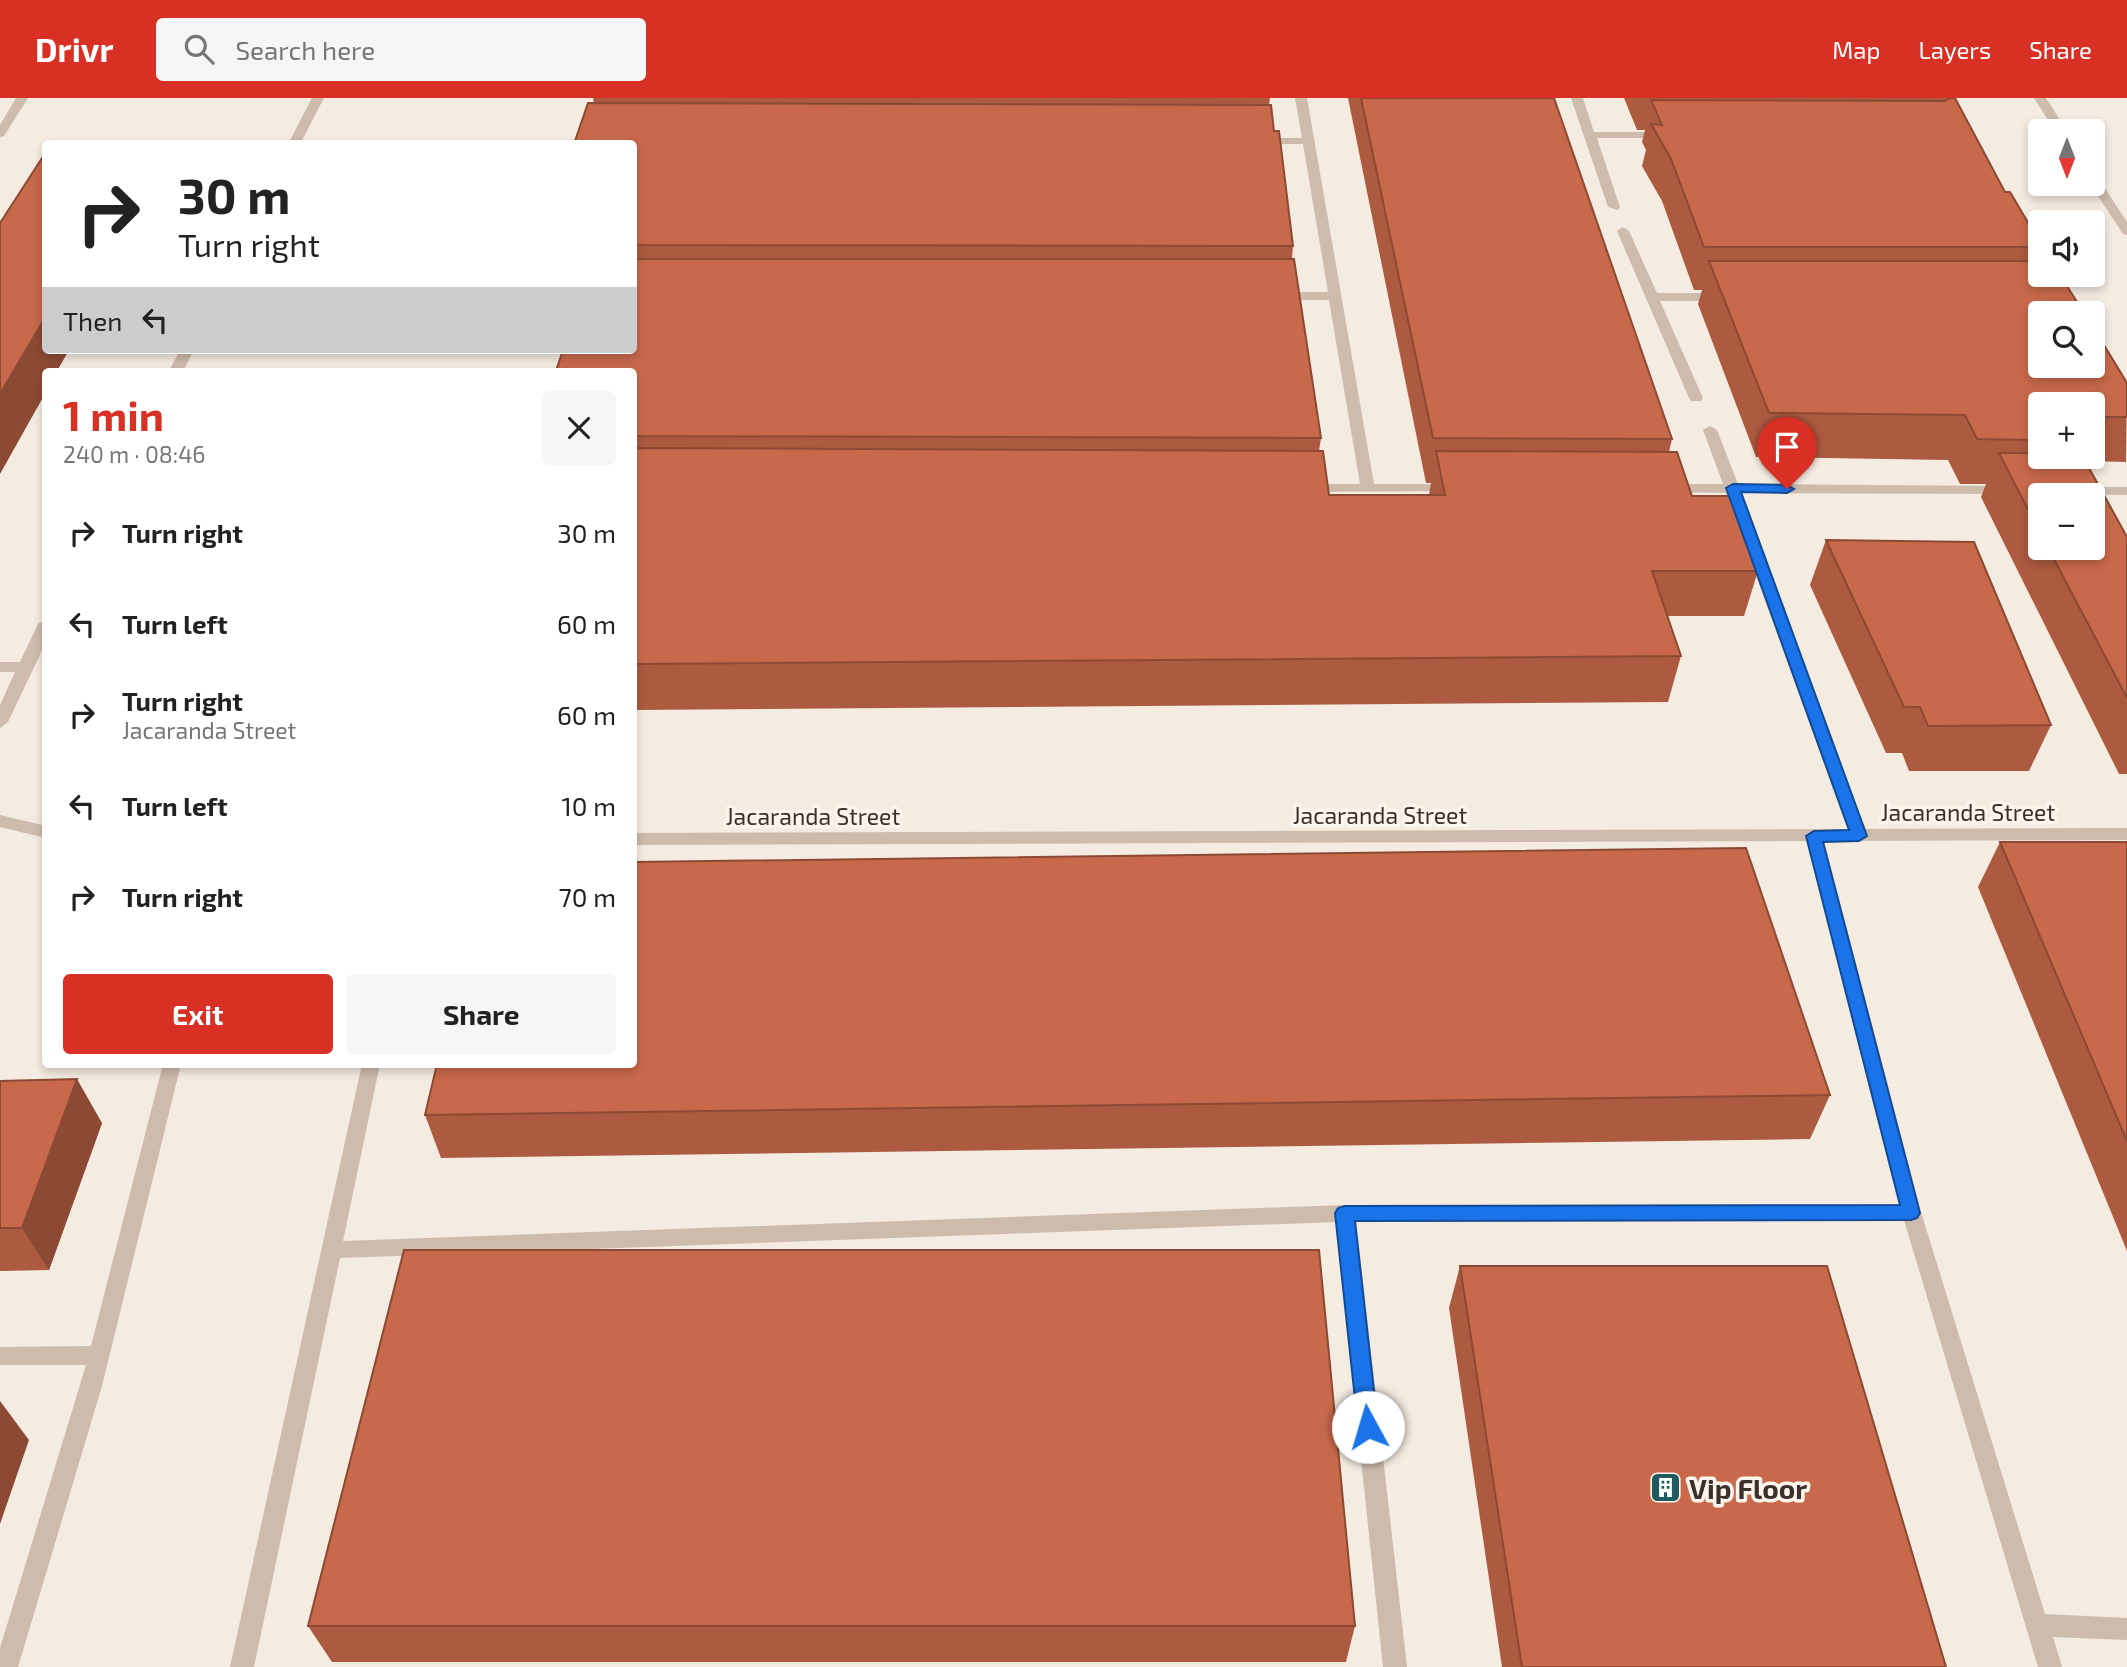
<!DOCTYPE html>
<html lang="en">
<head>
<meta charset="utf-8">
<style>
  :root { --surface:#fff; --page:#f6f6f6; --text:#222; --muted:#767676; --accent:#d93025 }
  body { margin:0; font-family:"Exo 2",sans-serif; background:var(--page); color:var(--text); height:100vh; display:flex; flex-direction:column; font-size:26px; white-space:nowrap }
  * { box-sizing:border-box; margin:0 }
  p { font-size:23px; color:var(--muted) }
  .icon { flex:none; width:38px; height:38px; fill:none; stroke:currentColor; stroke-width:2; stroke-linecap:round; stroke-linejoin:round }
  .map { position:relative; flex:1; overflow:hidden }
  .panel { position:absolute; left:42px; top:270px; width:595px; height:700px; display:flex; flex-direction:column; background:var(--surface); border-radius:7px; box-shadow:0 4px 10px #0003 }
  .panel>* { flex:none }
  .guide { position:absolute; left:42px; top:42px; width:595px; height:214px; border-radius:7px; box-shadow:0 4px 10px #0003; background:#fff; color:var(--text); overflow:hidden }
  .needle { width:46px; rotate:180deg }
  .tools { position:absolute; left:2028px; top:21px; display:grid; gap:14px }
  .tools a { display:grid; place-items:center; width:77px; height:77px; border-radius:7px; background:var(--surface); box-shadow:0 4px 10px #0003; font-size:35px }
  .pin { position:absolute; display:grid; place-items:center; width:60px; height:60px; color:#fff; margin:-72px -30px; border-radius:50% 50% 50% 0; rotate:-45deg; box-shadow:0 0 7px #0007 }
  .pin .icon { rotate:45deg }
  .me { position:absolute; width:77px; margin:-38px; rotate:354deg; stroke-linejoin:round; filter:drop-shadow(0 0 5px #0008) }
  .turn { display:flex; align-items:center; gap:24px; height:147px; padding:0 21px; font-size:32px }
  .turn .icon { width:91px; height:91px; stroke-width:2.5 }
  .turn b { display:block; font-size:49px; line-height:60px }
  .then { display:flex; align-items:center; height:66px; padding:0 21px; background:#0003; gap:14px; font-size:26px }
  .round { display:grid; place-items:center; flex:none; width:74px; height:74px; border-radius:7px; background:var(--page) }
  .headline { display:flex; align-items:center; justify-content:space-between; height:119px; padding:0 21px }
  h1 { font-size:42px; font-weight:700; line-height:52px; color:var(--accent) }
  .cta { display:flex; gap:14px; margin-top:auto; padding:14px 21px }
  .cta a { flex:1; height:80px; border-radius:7px; background:var(--accent); color:#fff; font-size:28px; font-weight:700; line-height:80px; text-align:center }
  .cta a+a { background:var(--page); color:var(--text) }
  ul { padding:0; list-style:none }
  li { display:flex; align-items:center; gap:21px; height:91px; padding:0 21px }
  li div { flex:1 }
  li b { display:block; font-size:26px }
  li em { font-style:normal }
  header { display:flex; align-items:center; gap:42px; box-sizing:border-box; height:98px; padding:0 35px; background:var(--accent); color:#fff }
  header strong { font-size:33px }
  nav { display:flex; gap:38px; margin-inline-start:auto; font-size:24px }
  .search { width:490px; height:63px; background:var(--page); display:flex; align-items:center; gap:18px; box-sizing:border-box; padding:0 24px; border-radius:7px; color:var(--muted); font-size:26px }
  .map>svg:first-child { display:block }
</style>
</head>
<body>
<header>
<strong>Drivr</strong>
<div class="search"><svg class="icon" aria-label="search" viewBox="0 0 24 24"><circle cx="10" cy="10" r="6"/><path d="M15 15l6 6"/></svg>Search here</div>
<nav><a>Map</a><a>Layers</a><a>Share</a></nav>
</header>
<div class="map">
<svg width="2127" height="1569" viewBox="0 0 2127 1569">
  <rect width="100%" height="100%" fill="#f4ebe1"/>
  <g fill="none" stroke-linecap="round" stroke-linejoin="round">
    <path fill="#cdbbac" fill-rule="evenodd" d="M16 0H28L4 38 0 39V27Z
      M312 0H324L300 46H288Z
      M1295 0H1307L1374 386H1452L1459 390 1457 393 1305 394 1298 390 1305 386H1360L1329 202H1276L1270 198 1276 194H1328L1303 46H1257L1251 43 1257 40H1302Z
      M1571 0H1583L1594 34H1666L1672 37 1666 40H1597L1620 109 1618 112 1608 109Z
      M2034 0H2046L2067 33H2055Z
      M2093 77 2097 78 2127 124V137L2123 136 2090 86H2093Z
      M1623 129 1629 133 1657 195H1722L1728 199 1722 203H1660L1703 300 1701 303H1691L1689 300 1617 133Z
      M180 252H194L183 273H169Z
      M1710 328 1717 332 1738 386 2008 388 2015 392 2008 396 1741 395 1865 731 2127 730V742L1824 743 1921 1114 2045 1516 2127 1520V1542L2053 1539 2062 1569H2038L1904 1122 1356 1123 1407 1569H1383L1336 1124 340 1160 254 1569H230L362 966H380L343 1143 1345 1107 1899 1106 1807 743 634 747V735L1848 731 1726 395 1669 394 1662 390 1669 386H1723L1703 332Z
      M2078 389H2127V397L2073 396 2071 393 2073 390Z
      M46 521V544L8 624 0 630V607L15 574H0V564H20L38 526Z
      M0 717 46 728V740L0 729Z
      M163 966H181L102 1288 18 1569H0V1550L86 1267H0V1249L91 1248Z"/>
  </g>
  <path fill="#ac5a40" fill-rule="evenodd" d="M593 0H1270L1269 7 1293 148 1292 161 1321 340 1319 353 1329 397H1429L1431 385H1426L1348 0H1554L1672 341 1669 354 1692 398 1758 473 1744 518H1667L1681 558 1668 604 634 612V46L594 5Z
    M1624 0H1955L2005 94 2040 145V156L2038 163 2127 285 2126 364 2086 363 2127 439V676H2119L1981 399 1986 386H1960L1948 362 1756 359 1698 206 1702 192H1694L1662 103 1642 68 1646 52 1642 44 1645 32H1637ZM2040 306H2093V359H2040ZM2040 397 2093 450H2040Z
    M1826 442 2051 627 2029 673H1909L1902 655H1886L1810 487Z
    M2000 744H2127V1153L1978 789Z
    M0 983 102 1025 49 1172 0 1173Z
    M1830 997 1810 1041 441 1060 425 1017Z
    M1460 1168 1946 1569H1502L1449 1210Z
    M308 1528H1355L1346 1564H332Z"/>
  <path fill="#8c4a34" d="M46 218V252H69L57 273H46V294L0 376V296Z
    M77 981 102 1025 49 1172 22 1130Z
    M0 1303 29 1342 0 1426Z"/>
  <path fill="#c8694b" stroke="#8c4a34" stroke-width="2" d="M1361 0H1554L1672 341 1433 340Z
    M1950 0H1955L2005 94H2010L2040 145V149H1704L1671 61 1651 26 1662 27 1651 2 1945 3Z
    M588 5 1271 7 1274 33H1279L1293 148 634 147V46H574Z
    M46 54V218L0 296V125Z
    M634 161H1294L1321 340 634 338V273H556L563 252H634Z
    M1709 163H2040V177H2060L2084 215H2040V268H2093V229L2127 285V319H2093V306H2040V342L1977 341 1965 317 1769 315Z
    M634 350 1323 353 1329 397H1445L1436 353 1677 354 1692 398H1730L1758 473H1652L1681 558 634 566Z
    M1999 355H2040V359H2083L2127 439V600L2048 450H2093V397H2040V435Z
    M1826 442 1974 444 2051 627 1928 628 1920 609H1904Z
    M2000 744H2127V1043Z
    M1746 750 1830 997 425 1017 437 966H634V764Z
    M77 981 22 1130H0V983Z
    M404 1152H1319L1355 1528H308Z
    M1460 1168H1827L1946 1569H1522Z"/>
  <path fill="#1a73e8" stroke="#114b97" stroke-width="2" d="M1733 386 1787 387 1794 391 1787 395 1741 394 1867 738 1859 743 1823 744 1920 1115 1917 1120 1911 1122 1355 1123 1378 1329 1375 1335 1368 1338 1361 1335 1358 1329 1335 1115 1338 1110 1345 1108 1900 1107 1806 738 1814 733 1849 732 1726 390Z"/>
  <defs>
    <symbol id="building-square" viewBox="-11 -11 22 22"><rect x="-9" y="-9" width="18" height="18" rx="4" fill="#1f5a5e" stroke="#fbf5ee"/><path d="M-4-6H4V6H1V3H-1V6H-4ZM-2.5-4.3h1.7v1.8h-1.7ZM.8-4.3h1.7v1.8H.8ZM-2.5-1h1.7V.8h-1.7ZM.8-1h1.7V.8H.8Z" fill="#fff"/></symbol>
  </defs>
  <g fill-rule="evenodd">
    <use href="#building-square" x="1648" y="1372" width="35" height="35"/>
  </g>
  <g text-anchor="middle" dominant-baseline="central" stroke-width="7" stroke-linejoin="round" paint-order="stroke">
    <g font-size="23" fill="#3b302b" stroke="#fbf5ee">
      <text x="1968" y="714">Jacaranda Street</text>
      <text x="1380" y="717">Jacaranda Street</text>
      <text x="813" y="718">Jacaranda Street</text>
    </g>
    <g font-size="28" font-weight="bold" fill="#3b302b" stroke="#fbf5ee" text-anchor="start">
      <text x="1689" y="1390">Vip Floor</text>
    </g>
  </g>
</svg>
<div class="tools">
<a><svg class="needle" viewBox="-14 -14 28 28"><path d="M0-13l5 13h-10z" fill="#e53935"/><path d="M0 13l5-13h-10z" fill="#767676"/></svg></a>
<a><svg class="icon" aria-label="sound" viewBox="0 0 24 24"><path d="M4 9h4l5-4v14l-5-4H4zM17 9q2 3 0 6"/></svg></a>
<a><svg class="icon" aria-label="search" viewBox="0 0 24 24"><circle cx="10" cy="10" r="6"/><path d="M15 15l6 6"/></svg></a>
<a>+</a>
<a>−</a>
</div>
<div class="pin" style="left:1787px;top:391px;background:#d93025"><svg class="icon" aria-label="arrive" viewBox="0 0 24 24"><path d="M6 21V4h12l-3 4 3 4H6"/></svg></div>
<svg class="me" style="left:1368px;top:1329px" viewBox="-20 -20 40 40"><circle r="19" fill="#fff"/><path d="M0-13L10 11 0 6-10 11z" fill="#1a73e8"/></svg>
<div class="guide">
<div class="turn"><svg class="icon" aria-label="right" viewBox="0 0 24 24"><path d="M7 20v-9h11M14 6l5 5-5 5"/></svg><div><b>30 m</b>Turn right</div></div>
<div class="then">Then<svg class="icon" aria-label="left" viewBox="0 0 24 24"><path d="M17 20v-9H6M10 6l-5 5 5 5"/></svg></div>
</div>
<section class="panel">
<div class="headline"><div><h1>1 min</h1><p>240 m · 08:46</p></div><a class="round"><svg class="icon" aria-label="close" viewBox="0 0 24 24"><path d="M6 6l12 12M18 6L6 18"/></svg></a></div>
<ul>
<li><svg class="icon" aria-label="right" viewBox="0 0 24 24"><path d="M7 20v-9h11M14 6l5 5-5 5"/></svg><div><b>Turn right</b></div><em>30 m</em></li>
<li><svg class="icon" aria-label="left" viewBox="0 0 24 24"><path d="M17 20v-9H6M10 6l-5 5 5 5"/></svg><div><b>Turn left</b></div><em>60 m</em></li>
<li><svg class="icon" aria-label="right" viewBox="0 0 24 24"><path d="M7 20v-9h11M14 6l5 5-5 5"/></svg><div><b>Turn right</b><p>Jacaranda Street</p></div><em>60 m</em></li>
<li><svg class="icon" aria-label="left" viewBox="0 0 24 24"><path d="M17 20v-9H6M10 6l-5 5 5 5"/></svg><div><b>Turn left</b></div><em>10 m</em></li>
<li><svg class="icon" aria-label="right" viewBox="0 0 24 24"><path d="M7 20v-9h11M14 6l5 5-5 5"/></svg><div><b>Turn right</b></div><em>70 m</em></li>
</ul>
<div class="cta"><a>Exit</a><a>Share</a></div>
</section>
</div>
</body>
</html>
